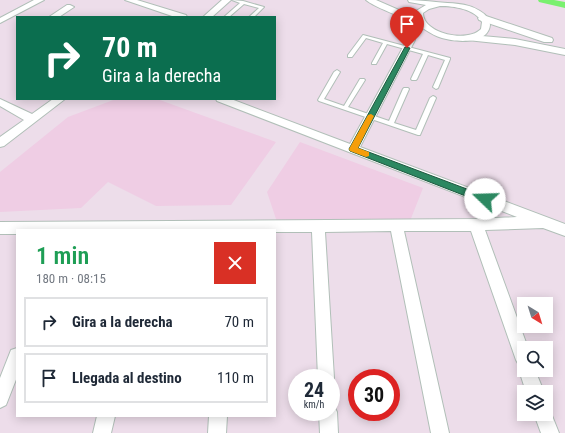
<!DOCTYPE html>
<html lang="es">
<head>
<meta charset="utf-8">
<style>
  :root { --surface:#fff; --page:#f2f2f3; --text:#1f2937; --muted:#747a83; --line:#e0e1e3 }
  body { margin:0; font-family:"Roboto Condensed",sans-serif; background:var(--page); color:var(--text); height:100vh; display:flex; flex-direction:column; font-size:15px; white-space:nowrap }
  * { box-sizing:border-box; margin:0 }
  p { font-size:13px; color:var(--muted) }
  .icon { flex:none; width:22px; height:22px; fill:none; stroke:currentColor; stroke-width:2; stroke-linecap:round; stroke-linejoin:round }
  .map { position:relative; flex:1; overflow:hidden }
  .drawer { position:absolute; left:16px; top:229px; width:260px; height:188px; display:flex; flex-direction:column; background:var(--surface); border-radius:0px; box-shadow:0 2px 10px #0003 }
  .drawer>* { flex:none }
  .hud { position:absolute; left:16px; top:16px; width:260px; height:84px; border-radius:0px; box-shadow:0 2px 10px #0003; background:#0b6e4f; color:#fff; overflow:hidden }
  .needle { width:26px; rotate:142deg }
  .controls { position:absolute; left:517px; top:297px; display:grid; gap:8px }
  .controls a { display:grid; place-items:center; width:36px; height:36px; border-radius:0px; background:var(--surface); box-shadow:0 2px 10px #0003; font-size:20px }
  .speed { position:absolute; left:288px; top:369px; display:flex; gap:8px; font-size:20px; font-weight:700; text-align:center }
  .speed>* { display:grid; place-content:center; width:52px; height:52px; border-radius:50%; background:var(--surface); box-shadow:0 2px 10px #0003; line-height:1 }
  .speed small { font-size:10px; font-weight:400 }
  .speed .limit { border:6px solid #d22; background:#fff; color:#111 }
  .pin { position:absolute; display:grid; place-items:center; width:34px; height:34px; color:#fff; margin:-41px -17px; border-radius:50% 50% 50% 0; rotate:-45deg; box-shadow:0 0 4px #0007 }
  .pin .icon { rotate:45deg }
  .me { position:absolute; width:44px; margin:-22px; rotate:291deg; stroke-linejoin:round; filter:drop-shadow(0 0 3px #0008) }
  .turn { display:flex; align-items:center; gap:14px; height:84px; padding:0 20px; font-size:18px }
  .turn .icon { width:52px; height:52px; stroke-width:2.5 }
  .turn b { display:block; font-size:28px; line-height:34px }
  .round { display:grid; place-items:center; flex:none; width:42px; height:42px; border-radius:0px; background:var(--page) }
  .overview { display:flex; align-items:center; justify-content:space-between; height:68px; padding:0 20px }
  h1 { font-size:24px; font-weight:600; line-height:30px; color:#1e9e55 }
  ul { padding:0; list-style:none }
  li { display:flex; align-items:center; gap:12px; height:50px; margin:0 8px 6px; padding:0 12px; border:2px solid var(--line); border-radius:0px }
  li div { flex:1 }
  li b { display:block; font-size:15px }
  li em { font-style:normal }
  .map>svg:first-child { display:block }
</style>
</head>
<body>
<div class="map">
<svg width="565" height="433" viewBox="0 0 565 433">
  <rect width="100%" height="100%" fill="#edddea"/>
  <path fill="#efcde4" d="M116 99H157L276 142 231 205 156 206 108 182 81 208 0 212V172L68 117Z
    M300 142 423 188 410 221 277 222 267 192Z"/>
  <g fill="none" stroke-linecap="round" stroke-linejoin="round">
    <path fill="#7af06f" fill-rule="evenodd" d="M538 0H554L565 2V8L539 2Z"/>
    <defs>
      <path id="service" d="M232 0 243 1 264 7 254 17H249L259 8 244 4 229 17H224L240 3Z
        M363 35 450 58V59L438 88 436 89 433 87 445 60 428 55 417 79 416 80H412L411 79 423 54 387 44 376 64H372V63L383 43 366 38 352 57H348V55Z
        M337 70 340 72 324 99 344 106 360 79H364L365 80 348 107 389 121 403 89 404 88H408L409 89 394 123 416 130 430 98 433 96 435 97 436 98 420 135H418L319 101 318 100 334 72Z"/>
      <path id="minor" d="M34 0H44L0 23V18Z
        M125 0H137L186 15 187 17H175Z
        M222 0H231L212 17H203Z
        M366 0H376L415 17 416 11 426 5 409 2 408 0C418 0 426 1 436 2 451 4 466 2 480 11 485 14 490 19 490 25 488 45 455 42 442 38 430 35 422 26 410 21 400 16 374 7 366 0ZM440 6C454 6 475 9 482 22L481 29C468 43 423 34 423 13L429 9Z
        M67 5H70L74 7 59 17H49Z
        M411 37 415 40 360 147 565 224V236L543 228 485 230 528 348H524V370H535L544 392H526L519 370 520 367 516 360 471 231H404L449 433H431L391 231 325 232 334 378 331 384V378H318L312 232H275V230H17V234H0V222L476 219 517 217 217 101 216 99H231L350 144 407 40Z
        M0 99 32 114 53 99H65L4 146 0 147V137L24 120 0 106Z
        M17 348V377L6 405 0 408V378L11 350Z
        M331 404 334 406 337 412 338 433H320L319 412H331Z
        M546 406 549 408 559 433H541L534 414H546Z
        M97 416H115L111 433H93Z
        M209 416H227L226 433H208Z"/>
      <path id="tertiary" d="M483 15 552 38 553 40 552 42H544L479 20 478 18Z
        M471 35 515 39 565 49V55L515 45 467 40 466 38Z"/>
    </defs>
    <use href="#service" stroke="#b1bfb8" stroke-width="2"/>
    <use href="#minor" stroke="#b1bfb8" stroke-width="2"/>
    <use href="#tertiary" stroke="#b1bfb8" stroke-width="2"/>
    <use href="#service" fill="#fff" fill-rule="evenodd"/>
    <use href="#minor" fill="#fff" fill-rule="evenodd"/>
    <use href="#tertiary" fill="#fff" fill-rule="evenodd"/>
  </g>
  <path fill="#2c8861" stroke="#1d583f" d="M405 47 410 48 358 148 488 197 489 199 488 202H481L350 151 349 149Z"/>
  <path fill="#f59e0b" d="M371 114 374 116 358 148 369 152V156L366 157 350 151 349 149 368 115Z"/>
</svg>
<div class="controls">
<a><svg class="needle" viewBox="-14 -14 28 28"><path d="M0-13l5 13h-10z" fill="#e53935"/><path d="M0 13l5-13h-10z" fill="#747a83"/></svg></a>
<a><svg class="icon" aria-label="search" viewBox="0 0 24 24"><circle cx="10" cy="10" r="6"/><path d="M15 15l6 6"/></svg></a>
<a><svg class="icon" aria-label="layers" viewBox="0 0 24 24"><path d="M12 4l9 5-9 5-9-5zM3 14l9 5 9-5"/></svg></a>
</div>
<div class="speed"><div>24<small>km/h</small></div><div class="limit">30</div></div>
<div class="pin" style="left:407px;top:48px;background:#d93025"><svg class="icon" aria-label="arrive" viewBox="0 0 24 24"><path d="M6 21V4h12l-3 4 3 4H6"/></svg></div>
<svg class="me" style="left:485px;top:199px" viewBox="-20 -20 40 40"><circle r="19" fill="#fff"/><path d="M0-13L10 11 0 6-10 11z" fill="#2c8861"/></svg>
<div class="hud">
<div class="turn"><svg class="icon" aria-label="right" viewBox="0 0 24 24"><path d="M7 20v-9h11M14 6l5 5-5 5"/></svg><div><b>70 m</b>Gira a la derecha</div></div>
</div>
<section class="drawer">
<div class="overview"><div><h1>1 min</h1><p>180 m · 08:15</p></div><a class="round" style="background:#d93025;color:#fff"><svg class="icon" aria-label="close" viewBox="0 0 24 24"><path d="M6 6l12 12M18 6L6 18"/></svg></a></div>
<ul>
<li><svg class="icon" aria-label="right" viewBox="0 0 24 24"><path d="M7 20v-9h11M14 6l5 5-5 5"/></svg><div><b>Gira a la derecha</b></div><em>70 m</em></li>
<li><svg class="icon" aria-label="arrive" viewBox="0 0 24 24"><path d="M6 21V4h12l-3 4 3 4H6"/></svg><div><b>Llegada al destino</b></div><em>110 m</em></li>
</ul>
</section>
</div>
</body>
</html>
